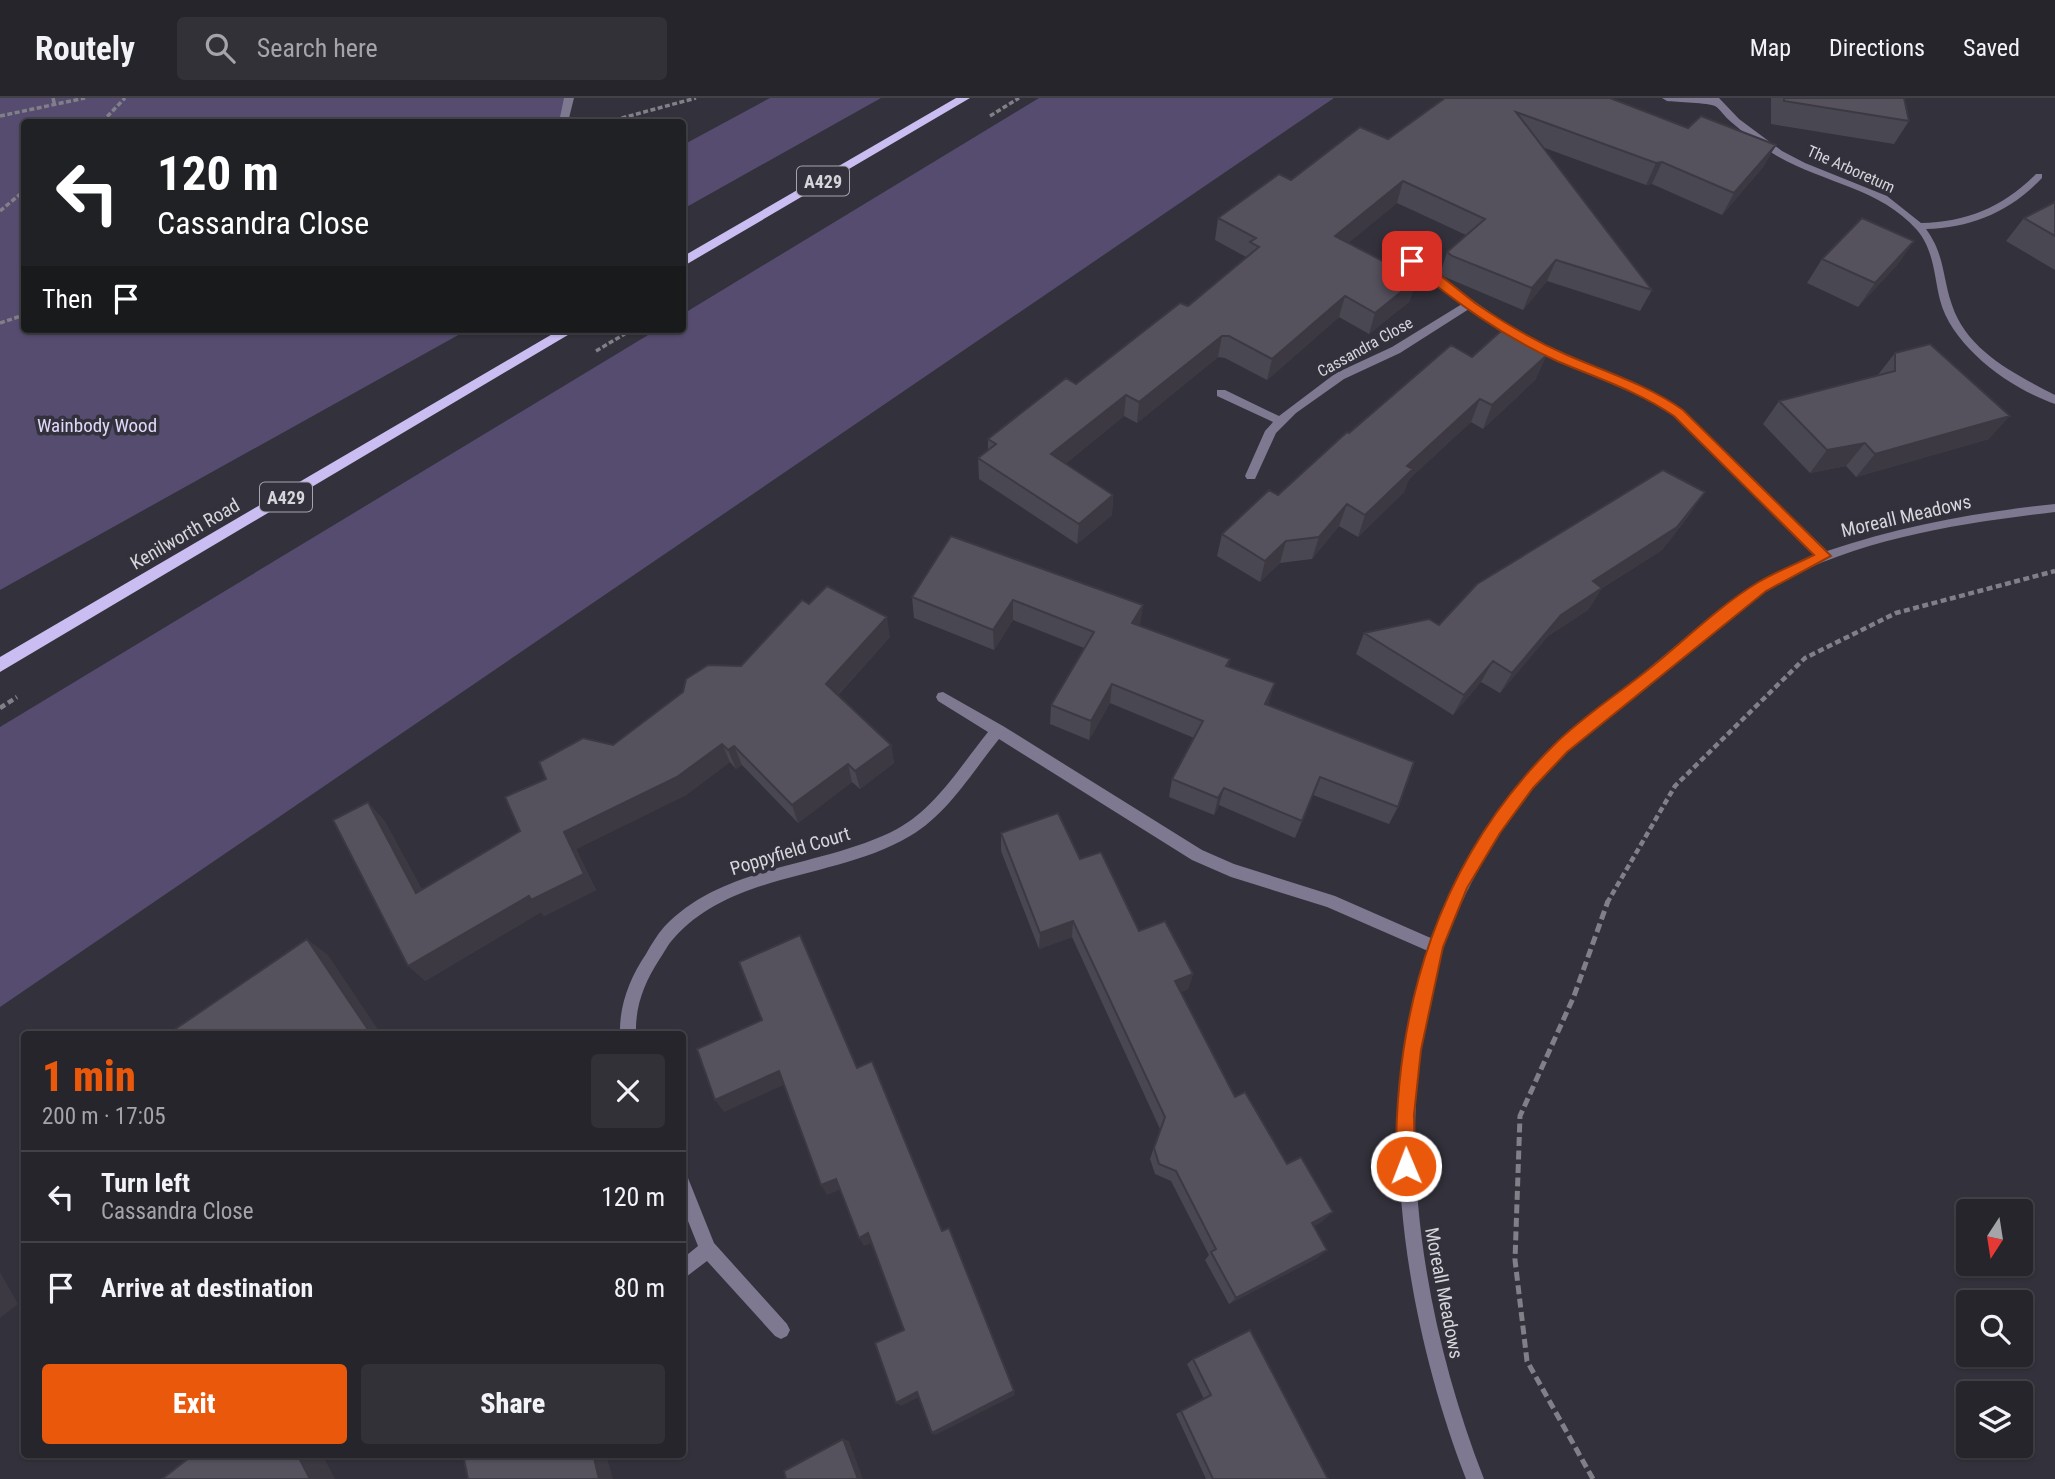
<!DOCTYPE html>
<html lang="en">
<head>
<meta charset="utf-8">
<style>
  :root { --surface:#26252c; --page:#323138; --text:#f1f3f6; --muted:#a4a5a9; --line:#424248; --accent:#ea580c }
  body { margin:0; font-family:"Roboto Condensed",sans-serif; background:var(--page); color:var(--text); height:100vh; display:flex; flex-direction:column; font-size:26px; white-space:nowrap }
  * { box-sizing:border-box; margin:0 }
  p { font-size:23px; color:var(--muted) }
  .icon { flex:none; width:38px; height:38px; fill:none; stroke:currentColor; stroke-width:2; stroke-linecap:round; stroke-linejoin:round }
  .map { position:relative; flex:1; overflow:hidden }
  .side { position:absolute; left:21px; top:933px; width:665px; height:427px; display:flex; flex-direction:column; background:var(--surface); border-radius:7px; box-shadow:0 2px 5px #0004,0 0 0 2px var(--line) }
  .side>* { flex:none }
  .top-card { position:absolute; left:21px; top:21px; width:665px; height:214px; border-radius:7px; box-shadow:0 2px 5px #0004,0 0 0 2px var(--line); background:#202124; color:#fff; overflow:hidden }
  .needle { width:46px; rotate:192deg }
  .buttons { position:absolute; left:1956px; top:1101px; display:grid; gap:14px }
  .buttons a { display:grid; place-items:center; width:77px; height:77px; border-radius:7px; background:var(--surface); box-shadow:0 2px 5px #0004,0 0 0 2px var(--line); font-size:35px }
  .pin { position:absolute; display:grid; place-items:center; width:60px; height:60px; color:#fff; margin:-30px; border-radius:14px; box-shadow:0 4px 10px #0006 }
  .me { position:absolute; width:77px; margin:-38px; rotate:359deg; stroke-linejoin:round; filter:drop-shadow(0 0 5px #0008) }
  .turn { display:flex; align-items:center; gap:24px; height:147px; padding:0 21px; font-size:32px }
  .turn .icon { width:91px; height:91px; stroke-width:2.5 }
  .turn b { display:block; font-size:49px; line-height:60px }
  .then { display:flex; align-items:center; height:66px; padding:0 21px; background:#0003; gap:14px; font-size:26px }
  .round { display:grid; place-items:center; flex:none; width:74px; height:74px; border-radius:7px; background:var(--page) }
  .summary { display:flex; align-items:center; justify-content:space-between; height:119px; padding:0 21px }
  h1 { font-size:42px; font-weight:800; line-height:52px; color:var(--accent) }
  .button { display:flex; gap:14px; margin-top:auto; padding:14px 21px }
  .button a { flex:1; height:80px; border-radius:7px; background:var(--accent); color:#fff; font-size:28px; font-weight:800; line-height:80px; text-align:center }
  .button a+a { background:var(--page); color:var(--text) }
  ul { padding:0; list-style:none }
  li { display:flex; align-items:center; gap:21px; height:91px; padding:0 21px; border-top:2px solid var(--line) }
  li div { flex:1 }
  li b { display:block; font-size:26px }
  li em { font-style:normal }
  header { display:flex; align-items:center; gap:42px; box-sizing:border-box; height:98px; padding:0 35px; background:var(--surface); border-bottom:2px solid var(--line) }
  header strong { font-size:33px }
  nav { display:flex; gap:38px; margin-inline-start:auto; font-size:24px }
  .search { width:490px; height:63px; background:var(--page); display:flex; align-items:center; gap:18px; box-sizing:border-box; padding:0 24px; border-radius:7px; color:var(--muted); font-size:26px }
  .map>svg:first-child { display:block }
</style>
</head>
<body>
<header>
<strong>Routely</strong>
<div class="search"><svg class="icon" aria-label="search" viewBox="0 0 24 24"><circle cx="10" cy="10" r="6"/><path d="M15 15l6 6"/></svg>Search here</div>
<nav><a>Map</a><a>Directions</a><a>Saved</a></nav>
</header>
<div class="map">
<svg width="2055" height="1381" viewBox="0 0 2055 1381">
  <rect width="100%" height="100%" fill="#33313b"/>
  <path fill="#564c70" d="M0 0H569L563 24H24V231H469L0 492Z
    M770 0H881L683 111V47Z
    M1039 0H1334L0 909V629L658 231H682L683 216Z"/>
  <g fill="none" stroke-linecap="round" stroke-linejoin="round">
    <path stroke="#817f88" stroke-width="3.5" stroke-dasharray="5 2.5" stroke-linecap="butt" d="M53 0 55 8
      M0 18 85 0
      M990 18 1019 0
      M102 24 125 0
      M607 24 696 0
      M0 113 24 93
      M0 225 24 217
      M596 253 633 231"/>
    <path stroke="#817f88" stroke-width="4.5" stroke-dasharray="6 3.5" stroke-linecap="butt" d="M0 610 17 599
      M1607 805 1675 688 1805 560 1896 515 2055 473"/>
    <path stroke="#817f88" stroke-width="5" stroke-dasharray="9 4.5" stroke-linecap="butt" d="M1593 1381 1527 1263 1515 1162 1520 1018 1574 898 1608 803"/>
    <path fill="#7e7891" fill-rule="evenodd" d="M564 0H574L568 24H559Z
      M1662 0H1719L1739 21 1782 53 1805 65 1887 98 1921 125C1967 124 2003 109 2036 76H2042V80C2011 113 1972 130 1926 131 1945 157 1942 178 1952 207 1967 253 2015 276 2055 297V306C2011 291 1952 249 1940 202 1934 178 1934 152 1917 132 1880 90 1823 85 1777 58 1760 48 1745 36 1730 23 1725 19 1720 11 1715 8 1709 5 1676 4 1667 3Z
      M1388 143 1514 231 1551 251 1647 291 1683 312 1827 453C1901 428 1977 414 2055 406V414C1956 426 1853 441 1766 492 1720 520 1681 558 1640 593 1603 624 1561 653 1531 692 1489 746 1454 809 1436 875 1391 1037 1424 1227 1484 1381H1466C1406 1225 1370 1015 1428 853L1327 809 1231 779 1192 762 999 641C972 674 948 716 910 738 836 782 734 773 674 840 668 846 664 855 659 862 644 885 635 909 636 936H620C619 908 630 879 646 856 651 847 657 837 664 829 724 765 823 770 897 731 936 710 961 667 988 634L938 603 936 599 938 595 943 594 1003 628 1202 752 1234 766 1335 798 1433 841C1458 773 1496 708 1547 655L1727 505 1759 485 1816 458 1675 318 1639 297 1525 247 1469 211 1400 255 1344 281 1296 315 1276 335 1255 381H1247L1245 378 1265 333 1273 324 1217 298V292H1225L1279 318 1336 275 1392 249 1462 206 1384 148 1383 146Z
      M682 1078 688 1080 714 1145 787 1226 790 1232 787 1238 781 1241 775 1238 707 1163 682 1182V1161L698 1148 682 1108Z"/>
    <path fill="#cabdf1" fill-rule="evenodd" d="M956 0H970L682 169V159Z
      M561 231H578L0 574V559Z"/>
  </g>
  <path fill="#494751" d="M1445 0 1688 30 1776 47 1763 69 1722 117 1652 86 1646 87 1542 49 1652 192 1640 213 1547 183 1523 212 1445 179 1440 176 1447 154 1466 137 1397 105 1348 145 1410 203 1369 236 1339 219 1267 282 1225 260 1218 259 1137 325 1124 318 1065 366 1113 397 1112 417 1077 446 979 381 978 360 988 352V341L1076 286 1188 208 1246 159 1215 142 1218 120 1291 82 1388 41Z
    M1771 0H1904L1909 23 1894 46 1771 26Z
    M2055 104V172L2006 143 2024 120Z
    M1914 143 1897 167 1858 209 1807 185 1822 161Z
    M1895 255 1989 341 1856 379 1846 368 1810 375 1763 326 1779 303 1877 278Z
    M1472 259 1536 281 1483 331 1471 324 1409 381 1404 394 1358 439 1339 428 1312 461 1280 465 1260 484 1217 458 1222 436 1278 397 1349 335Z
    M1690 416 1662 452 1602 490 1588 512 1548 538 1500 595 1481 584 1453 617 1356 556 1364 535 1439 527Z
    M912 499 1143 507 1139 528 1230 561 1228 569 1269 604 1268 607 1398 709 1389 726 1313 697 1295 740 1219 707 1214 717 1169 699 1172 681 1194 640 1110 605 1089 642 1050 626 1051 607 1084 550 1013 522 994 552 914 520Z
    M809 506 890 539 838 597 891 647 894 665 860 691 852 684 798 725 742 667 736 671 730 664 686 697 576 751 596 792 544 818 541 814 425 883 384 722 422 792 520 733 546 681 613 647 741 568Z
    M1001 735 1080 761 1139 833 1193 876 1188 891 1181 894 1235 999 1287 1066 1323 1123 1314 1128 1327 1152 1317 1160 1229 1206 1205 1162 1209 1157 1171 1083 1155 1076 1150 1061 1160 1031 1072 839 1039 851 1001 753Z
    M1193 1261 1328 1381H1206L1176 1316 1204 1301 1187 1266Z"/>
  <path fill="#3c3942" d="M1776 47 1763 69 1722 117 1734 95Z
    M1662 64 1652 86 1646 87 1656 65Z
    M1403 83 1397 105 1330 160 1335 138Z
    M1914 143 1897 167 1858 209 1875 185Z
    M1556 162 1547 183 1523 212 1532 190Z
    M1417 181 1410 203 1369 236 1375 215Z
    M1345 198 1339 219 1267 282 1272 261Z
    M1222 238 1218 259 1137 325 1139 304Z
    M1547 257 1536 281 1483 331 1492 307Z
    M1126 297 1124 318 1051 377V356Z
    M1480 301 1471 324 1409 381 1404 394 1358 439 1365 417 1407 368Z
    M2010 318 1989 341 1856 379 1875 356Z
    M1865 345 1846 368 1810 375 1827 352Z
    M1705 394 1690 416 1662 452 1579 504 1593 483Z
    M1113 397 1112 417 1077 446 1079 426Z
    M1347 406 1339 428 1312 461 1319 439Z
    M1286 443 1280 465 1260 484 1265 463Z
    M1602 490 1588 512 1548 538 1500 595 1512 575 1561 517Z
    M1013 502V522L994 552 993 532Z
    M1143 507 1140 527 1130 545 1132 525Z
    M887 519 890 539 830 605 826 586Z
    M1493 563 1481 584 1453 617 1464 597Z
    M1275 585 1269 604 1259 624 1265 606Z
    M1112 586 1110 605 1089 642 1091 623Z
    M722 646 730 664 686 697 576 751 596 792 544 818 541 814 425 883 408 868 564 734Z
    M891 647 894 665 860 691 855 673Z
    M734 648 742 667 736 671 728 652Z
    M848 666 852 684 798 725 792 707Z
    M1224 690 1219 707 1214 717 1218 700Z
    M368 704 384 722 433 811 416 795Z
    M1073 823 1072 839 1039 851 1040 835Z
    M307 841 328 857 381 936H371Z
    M1193 876 1188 891 1171 898 1175 883Z
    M779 973 786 986 724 1014 715 1002Z
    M836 1081 842 1091 827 1097 821 1087Z
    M1333 1114 1323 1123 1303 1134 1312 1125Z
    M868 1135 874 1144 864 1148 859 1140Z
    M1327 1152 1317 1160 1229 1206 1236 1200Z
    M0 1174 18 1206 0 1220Z
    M1014 1293 1015 1297 935 1337 932 1335Z
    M917 1294 921 1298 901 1308 896 1305Z
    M843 1341 849 1343 863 1381H858Z
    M297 1356H322L335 1381H310Z
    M593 1356H606L613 1381H599Z"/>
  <path fill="#55525e" stroke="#3c3942" stroke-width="2" d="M1445 0H1610L1688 30 1701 18 1776 47 1734 95 1662 64 1656 65 1516 14 1652 192 1556 162 1532 190 1452 158 1447 154 1485 121 1403 83 1335 138 1417 181 1375 215 1345 198 1272 261 1229 238H1222L1139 304 1126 297 1051 356 1113 397 1079 426 978 360 996 346 988 341 1066 280 1076 286 1180 205 1188 208 1259 149 1250 144 1256 140 1218 120 1279 76 1291 82 1360 29 1388 41Z
    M1784 0H1904L1909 23 1784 3Z
    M2055 104V138L2024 120Z
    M1862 120 1914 143 1875 185 1822 161Z
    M1501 233 1547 257 1492 307 1480 301 1407 368 1413 371 1365 417 1347 406 1319 439 1286 443 1265 463 1222 436 1269 392 1278 397 1347 334 1349 335 1451 247 1472 259Z
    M1930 246 2010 318 1875 356 1865 345 1827 352 1779 303 1895 273V255Z
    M1663 372 1705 394 1677 429 1593 483 1602 490 1561 517 1512 575 1493 563 1464 597 1364 535 1429 521 1439 527 1477 486Z
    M951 438 1143 507 1132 525 1230 561 1226 568 1275 585 1265 606 1414 664 1398 709 1320 679 1302 723 1224 690 1218 700 1172 681 1203 623 1112 586 1091 623 1051 607 1094 534 1013 502 993 532 912 499Z
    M827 488 887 519 826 586 891 647 855 673 848 666 792 707 734 648 728 652 722 646 677 679 564 734 584 776 531 802 529 798 408 868 333 722 368 704 416 795 520 733 505 699 546 681 539 664 583 640 613 647 683 594 686 581 708 567 741 568 802 502 809 506Z
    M1058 715 1080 761 1101 754 1139 833 1165 823 1193 876 1175 883 1235 999 1245 994 1287 1066 1301 1059 1333 1114 1312 1125 1327 1152 1236 1200 1211 1154 1216 1151 1176 1073 1159 1066 1154 1050 1165 1019 1073 823 1040 835 1001 735Z
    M800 837 857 970 872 963 942 1133 949 1130 1014 1293 932 1335 917 1294 896 1305 875 1245 904 1232 868 1135 859 1140 836 1081 821 1087 779 973 715 1002 697 951 762 922 739 864Z
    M307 841 371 936H168Z
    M24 1034V1047L20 1037Z
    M1250 1232 1328 1381H1213L1181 1313 1211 1297 1193 1261Z
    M843 1341 858 1381H786L784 1373Z
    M194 1356H297L310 1381H162Z
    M463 1356H555L557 1360 564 1356H593L599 1381H468Z"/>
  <path fill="#ea580c" stroke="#983908" stroke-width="2" d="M1408 160C1420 158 1465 198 1478 207 1506 226 1535 243 1567 257 1606 274 1648 287 1683 312L1831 458 1766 493 1567 654 1533 690 1500 735 1467 790 1443 849 1421 952 1414 1017 1415 1068 1412 1074 1406 1077 1399 1074 1396 1068C1394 909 1439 761 1554 647 1582 619 1618 596 1649 571 1684 543 1719 508 1757 485 1775 474 1796 466 1814 457L1674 318C1638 293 1597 280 1557 263 1502 238 1454 203 1408 165Z"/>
  <g text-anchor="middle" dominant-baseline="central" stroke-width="7" stroke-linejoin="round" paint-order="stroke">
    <g font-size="16" fill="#d7d5dc" stroke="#33313b">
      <text transform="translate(1851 71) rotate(24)">The Arboretum</text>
      <text transform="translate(1365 249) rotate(-29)">Cassandra Close</text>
    </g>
    <g fill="#33313b" stroke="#a6a4ac" stroke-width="2">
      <rect x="797" y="68.5" width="52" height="29" rx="5"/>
      <rect x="260" y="384.5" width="52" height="29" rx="5"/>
    </g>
    <g font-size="18" font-weight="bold" fill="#d7d5dc">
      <text x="823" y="83">A429</text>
      <text x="286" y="399">A429</text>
    </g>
    <g font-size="19" fill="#e0d8fa" stroke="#33313b">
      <text x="97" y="327">Wainbody Wood</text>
    </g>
    <g font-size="19" fill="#d7d5dc" stroke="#33313b">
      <text transform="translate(1906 418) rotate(-13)">Moreall Meadows</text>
      <text transform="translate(185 436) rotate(-30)">Kenilworth Road</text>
      <text transform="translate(790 753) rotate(-17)">Poppyfield Court</text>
      <text transform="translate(1444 1195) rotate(79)">Moreall Meadows</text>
    </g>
  </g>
</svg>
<div class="buttons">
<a><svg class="needle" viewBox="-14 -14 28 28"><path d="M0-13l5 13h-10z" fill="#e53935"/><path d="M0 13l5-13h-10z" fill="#a4a5a9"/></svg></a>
<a><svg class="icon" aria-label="search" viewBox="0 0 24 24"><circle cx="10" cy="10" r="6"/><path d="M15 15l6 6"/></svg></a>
<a><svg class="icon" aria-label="layers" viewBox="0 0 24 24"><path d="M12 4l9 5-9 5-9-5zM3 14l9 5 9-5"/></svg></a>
</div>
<div class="pin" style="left:1412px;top:163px;background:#d93025"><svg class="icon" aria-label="arrive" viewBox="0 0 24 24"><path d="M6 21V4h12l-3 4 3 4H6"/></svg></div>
<svg class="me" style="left:1406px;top:1068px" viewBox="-20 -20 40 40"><circle r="17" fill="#ea580c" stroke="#fff" stroke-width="3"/><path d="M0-11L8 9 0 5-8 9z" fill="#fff"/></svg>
<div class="top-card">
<div class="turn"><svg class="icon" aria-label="left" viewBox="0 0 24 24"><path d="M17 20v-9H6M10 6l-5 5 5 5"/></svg><div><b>120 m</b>Cassandra Close</div></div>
<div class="then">Then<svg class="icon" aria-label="arrive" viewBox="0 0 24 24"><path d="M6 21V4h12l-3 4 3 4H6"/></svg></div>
</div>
<section class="side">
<div class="summary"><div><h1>1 min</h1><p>200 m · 17:05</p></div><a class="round"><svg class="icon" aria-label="close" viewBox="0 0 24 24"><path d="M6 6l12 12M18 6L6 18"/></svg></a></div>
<ul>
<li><svg class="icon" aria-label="left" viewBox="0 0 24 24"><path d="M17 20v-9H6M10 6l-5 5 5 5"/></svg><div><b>Turn left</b><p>Cassandra Close</p></div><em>120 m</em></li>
<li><svg class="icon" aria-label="arrive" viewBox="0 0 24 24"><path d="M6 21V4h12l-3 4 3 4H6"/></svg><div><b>Arrive at destination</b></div><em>80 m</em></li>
</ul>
<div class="button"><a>Exit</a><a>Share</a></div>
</section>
</div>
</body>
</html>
